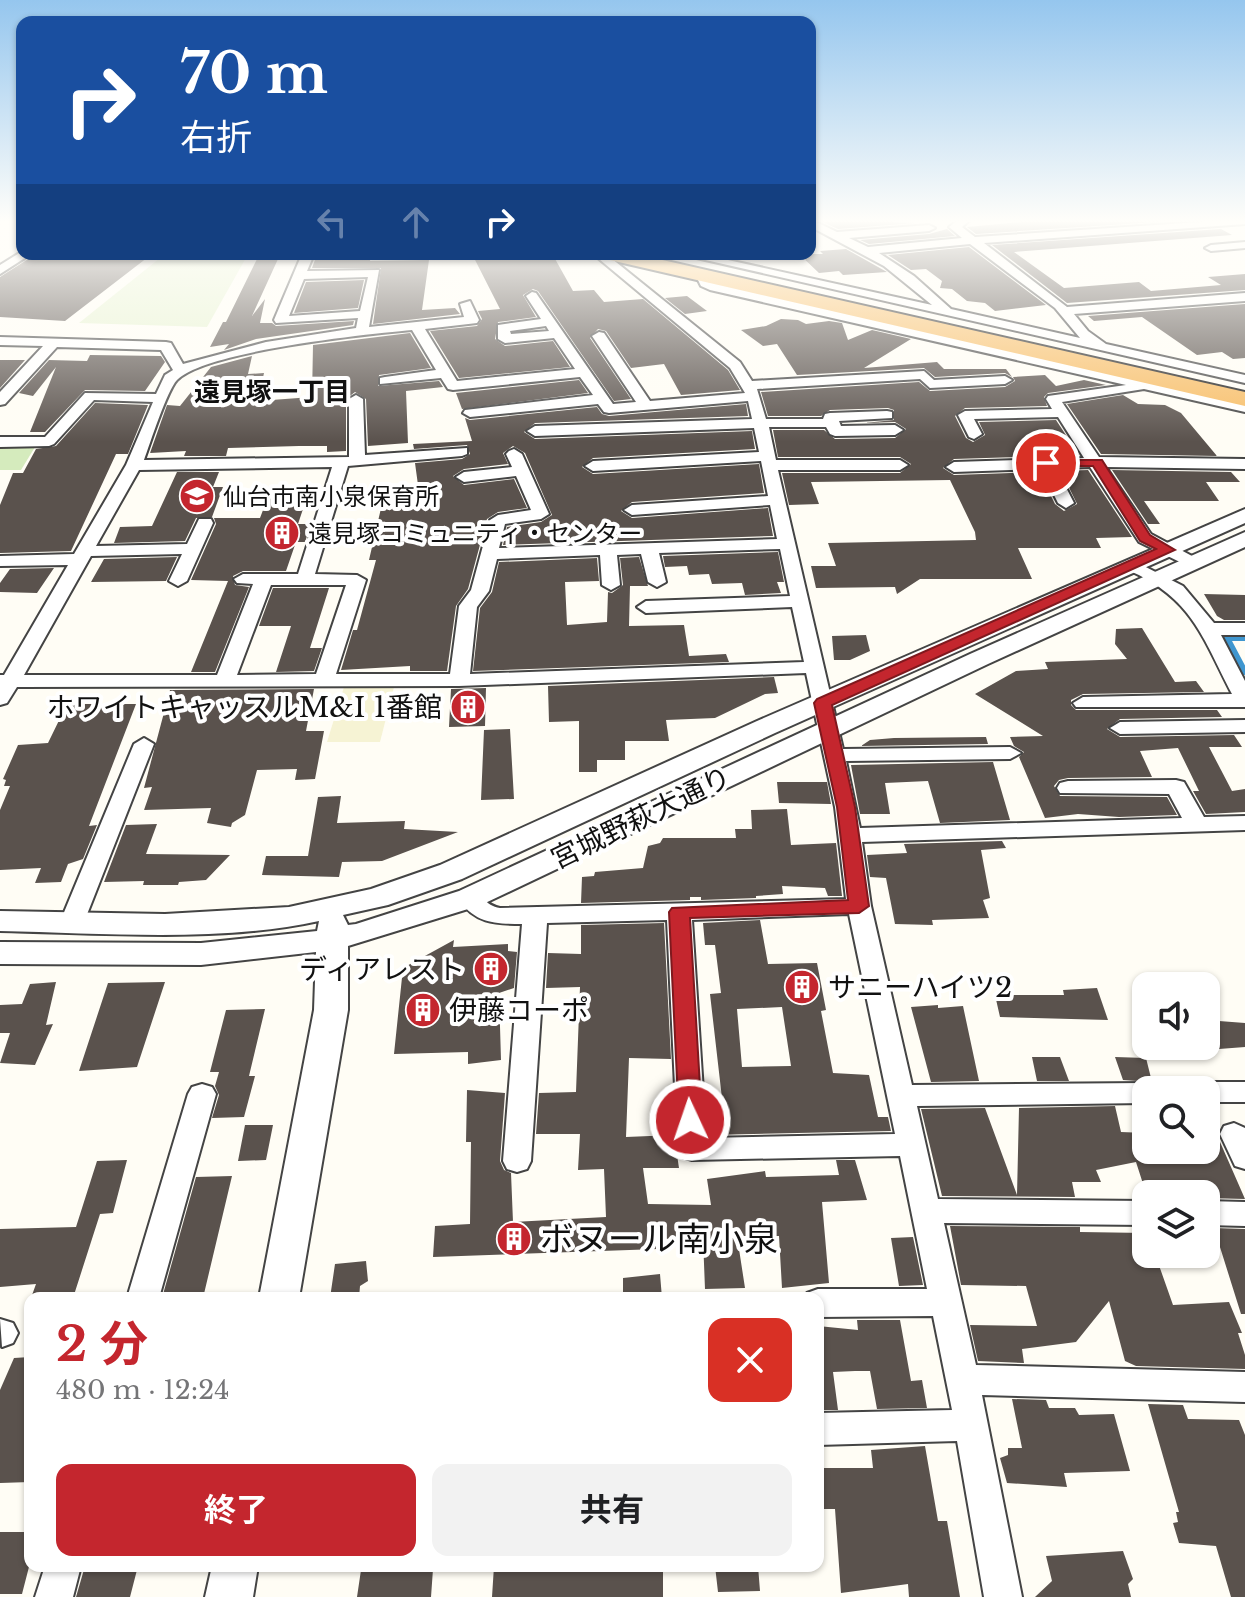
<!DOCTYPE html>
<html lang="ja">
<head>
<meta charset="utf-8">
<style>
  :root { --surface:#fff; --page:#f2f2f2; --text:#202124; --muted:#757577; --accent:#c4262e }
  body { margin:0; font-family:"Libre Baskerville","Noto Sans JP",serif; background:var(--page); color:var(--text); height:100vh; display:flex; flex-direction:column; font-size:30px; white-space:nowrap }
  * { box-sizing:border-box; margin:0 }
  p { font-size:26px; color:var(--muted) }
  .icon { flex:none; width:44px; height:44px; fill:none; stroke:currentColor; stroke-width:2; stroke-linecap:round; stroke-linejoin:round }
  .map { position:relative; flex:1; overflow:hidden }
  .panel { position:absolute; left:24px; top:1292px; width:800px; height:280px; display:flex; flex-direction:column; background:var(--surface); border-radius:16px; box-shadow:0 2px 6px #0004 }
  .panel>* { flex:none }
  .hud { position:absolute; left:16px; top:16px; width:800px; height:244px; border-radius:16px; box-shadow:0 2px 6px #0004; background:#1a4fa0; color:#fff; overflow:hidden }
  .buttons { position:absolute; left:1132px; top:972px; display:grid; gap:16px }
  .buttons a { display:grid; place-items:center; width:88px; height:88px; border-radius:16px; background:var(--surface); box-shadow:0 2px 6px #0004; font-size:40px }
  .pin { position:absolute; display:grid; place-items:center; width:68px; height:68px; color:#fff; margin:-34px; border:4px solid #fff; border-radius:50%; box-shadow:0 2px 8px #0007 }
  .me { position:absolute; width:88px; margin:-44px; rotate:357deg; stroke-linejoin:round; filter:drop-shadow(0 0 6px #0008) }
  .turn { display:flex; align-items:center; gap:28px; height:168px; padding:0 32px; font-size:36px }
  .turn .icon { width:104px; height:104px; stroke-width:2.5 }
  .turn b { display:block; font-size:56px; line-height:68px }
  .lanes { display:flex; align-items:center; height:76px; padding:0 32px; background:#0003; justify-content:center; gap:40px; direction:ltr }
  .lanes .off { opacity:.35 }
  .round { display:grid; place-items:center; flex:none; width:84px; height:84px; border-radius:16px; background:var(--page) }
  .headline { display:flex; align-items:center; justify-content:space-between; height:136px; padding:0 32px }
  h1 { font-size:48px; font-weight:700; line-height:60px; color:var(--accent) }
  .action { display:flex; gap:16px; margin-top:auto; padding:16px 32px }
  .action a { flex:1; height:92px; border-radius:16px; background:var(--accent); color:#fff; font-size:32px; font-weight:700; line-height:92px; text-align:center }
  .action a+a { background:var(--page); color:var(--text) }
  .map>svg:first-child { display:block }
</style>
</head>
<body>
<div class="map">
<svg width="1245" height="1597" viewBox="0 0 1245 1597">
  <rect width="100%" height="100%" fill="#fffdf5"/>
  <path fill="#f6f3d4" d="M344 687H394L380 742H327Z"/>
  <path fill="#d5ebbd" d="M28 444 35 447 21 470H0V445Z"/>
  <path fill="#e6f2cf" d="M165 254 247 256 207 327 79 323Z"/>
  <g fill="none" stroke-linecap="round" stroke-linejoin="round">
    <path stroke="#3f96cf" stroke-width="6" d="M1245 638H1227L1245 672"/>
  </g>
  <path fill="#5a524d" fill-rule="evenodd" d="M816 219H889L893 222 916 223 838 229Z
    M1017 219H1203L976 234 967 227 1021 222Z
    M947 229 955 236 869 244 860 240 929 234Z
    M1221 229 1232 235 1014 252 1064 288 1139 282 1151 291 1221 285 1208 277 1245 274V290L1067 303 992 245Z
    M969 247 1046 305 995 311 985 303 967 301 952 289 940 288 942 281 926 269 911 270 888 255Z
    M846 249 887 272 843 275 839 271 819 273 799 254H823L820 251Z
    M125 254H152L65 321 0 317V277L33 256 86 258 91 255 120 257Z
    M371 254 370 261 429 260 422 310 455 308 460 314 373 324 381 268H312L316 257 322 256Z
    M472 254 554 257 573 291 594 290 604 302 643 299 728 370 740 390 681 395 664 364 631 368 606 331 598 329 590 338 631 399 614 401 538 291 533 289 523 295 536 317 498 322 495 339 505 346 553 341 570 367 459 378 430 331 477 326 482 319 478 311 500 309Z
    M257 259H278L252 316 265 299 260 323H272L276 326 354 321 353 325 256 339 224 350 229 344 210 347 223 322H226Z
    M364 280 358 308 294 313 306 282Z
    M687 296 707 311 685 314 665 298Z
    M1245 304V358L1233 359 1222 352 1197 355 1142 317 1094 321 1088 316Z
    M781 319 798 320 806 324 829 321 842 323 848 340 872 330 911 339 864 368 937 362 944 369H1006L1012 377 1005 373 935 377 924 368 797 375 777 344 763 346 741 330 766 326Z
    M410 333 431 368 379 375 378 386 439 381 443 387 406 391 408 443 368 446 366 399 355 392 346 399V451L327 452V446H299L228 448 226 456H184L186 451 150 453 167 405 180 406 211 367 252 356 248 374 264 373 258 401 312 397 313 345Z
    M90 355 161 356 165 362 145 391 85 390 45 432H30L56 367 33 396 19 393 49 360 87 361Z
    M0 360H25L0 388Z
    M1045 375 1056 386 1084 380 1106 385 1048 393 1044 397 1047 406 965 408 955 416 966 438 973 442 985 435 979 422 1056 420 1079 455 954 459 943 468 954 475 1039 472 1055 504 1064 511 1077 504 1061 471 1088 470 1132 537 1096 538 1101 548H1018L1032 579H920L897 594 895 587 816 588 811 566H836L828 543 976 540 975 532 950 480 811 482 819 504 789 505 782 473H900L911 464 900 457H778L773 430H824L835 439 895 438 906 429 895 422 864 423 894 420V410L888 408 830 410 821 416H768L761 392 919 382 930 391 1005 387 1015 381 1013 377Z
    M579 380 588 393 462 409 456 393Z
    M1123 395 1138 404 1165 405 1181 413 1217 456 1101 454 1067 404Z
    M95 403 148 405 128 454H116L71 551 0 553V505L13 473H23L36 449 56 446Z
    M746 404 748 416 535 423 524 432 535 439 752 431 755 449 593 458 582 467 593 474 759 464 764 493 632 502 621 511 632 518 768 508 773 536 503 545 507 527 541 522 552 515 525 453 513 446 503 453 508 464 464 469 453 476 464 485 514 479 527 508 498 512 487 519 468 589 456 606 447 671H410V666L341 670 353 630H357L376 560H369L382 504 369 501 374 485H418L415 463 462 459 470 454 467 445 414 449 413 444 472 441 465 418 470 420 597 407 602 414 609 416Z
    M1112 470 1231 472 1240 482H1206L1219 501H1144L1160 524H1148Z
    M177 472H219L213 487H223L212 517 196 518 185 541 114 543 120 527 152 526Z
    M268 497H307L298 524H311L305 542H296L286 571H243L233 576 235 585 249 587 215 672H191L228 581 191 580 216 524 214 518H260Z
    M778 552 784 582H777L781 593 745 595 742 583 712 584 709 574 689 575 687 566 665 567 663 556Z
    M177 557 166 581 91 582 104 559Z
    M639 557 648 586H630L629 626 684 625 689 656 726 654 729 662 473 671 480 608 492 592 499 562 597 558 599 581 565 582 567 625 607 622 608 592 612 593 623 585 620 558Z
    M54 568 37 593 0 592V583L10 569Z
    M273 588H329L310 648H322L314 671 276 672 291 626H259Z
    M1204 594 1245 595V620H1224L1217 616Z
    M1142 628 1175 682 1196 681 1204 692 1083 694 1071 700V705L1076 710H1217L1222 717 1120 719 1107 729 1120 737 1234 735 1242 747H1209L1232 791 1245 789V812L1206 814 1193 791H1199L1178 748 1140 751 1152 777 1068 778 1059 780 1054 786 1060 796 1167 797 1177 815 1119 817 1078 814 1045 818 1019 757 1024 752 1014 746 1010 737 1043 736 975 694 1016 671 1048 669 1045 662 1127 659 1115 644 1116 629Z
    M866 635 870 651 850 660H834L832 636Z
    M774 677 778 693 765 694 715 718 666 720 669 741H625V760H597V772H579V721L549 722 548 686Z
    M486 688 485 726 449 727 451 689Z
    M314 689 306 731H324L315 779 295 780 297 769 257 770 245 815 232 823 231 827 207 823 211 808 144 810 152 787 144 788 170 690Z
    M67 704H136L89 826 97 825 83 859 68 864 61 882 35 883 41 868 0 870V810L10 786H4L6 780 3 779 18 745 48 743Z
    M510 729 514 799 481 800 484 730Z
    M986 737 988 744 861 746 870 740 894 738Z
    M993 762 1010 820 940 823 928 781 885 783 890 814H860L851 765Z
    M777 782H827L831 804 779 803Z
    M341 796 337 823 405 821 404 829 458 832 382 861 342 862 339 877 262 875 266 856H308L318 797Z
    M787 809 791 845 836 843 842 896H828L825 888 782 886 783 894 756 896V898L701 900V897H690V900L581 903 582 877 594 876 595 872 643 868 648 846 660 843 663 838H736L735 829H752L751 810Z
    M157 824 146 854 230 855 206 880 179 882 178 885H143L144 881 104 882 126 825Z
    M1002 841 1006 848 981 850 990 898 983 900 989 918 932 920 933 925 895 924 886 878 870 877 867 855 907 853 904 844Z
    M760 920 768 964 817 963 826 1010 821 1011 833 1073 869 1075 878 1117H888L891 1131 709 1135 707 1109 723 1107 710 994 721 993 715 945H705L703 923ZM782 1007 791 1066 742 1067 737 1009Z
    M664 923 671 1059 629 1058 626 1137 674 1135 679 1168H643L648 1204 711 1205 707 1179 765 1171 766 1177 839 1175 836 1160H855L867 1200 822 1202 829 1283 782 1288 779 1236H737L745 1288 705 1289 703 1238 658 1239V1249L433 1257 435 1226 470 1224 471 1142H466L467 1090 505 1093 500 1161 504 1170 511 1173 513 1222 606 1217 604 1169 578 1170 580 1134H536L539 1093 576 1092 580 987 546 988 548 953 581 954V925Z
    M454 940 453 947 508 944V951L517 952 514 988 499 993 501 1060 468 1064V1052L394 1054 403 968Z
    M56 982 46 1025 53 1024 35 1065 0 1063 10 1033H0V1005L22 1004 30 984Z
    M165 982 137 1067 79 1071 108 983Z
    M1097 988 1108 1020 1000 1017 995 995H1064L1063 990Z
    M938 1005V1008L963 1006 979 1081 931 1082 911 1007Z
    M265 1009 249 1076H255L244 1117 212 1118 219 1095 215 1086 219 1072H210L226 1010Z
    M1206 1020 1245 1023V1047L1206 1050Z
    M1032 1057H1060L1069 1081H1037Z
    M1115 1057 1146 1058 1152 1082 1123 1080Z
    M1115 1106 1121 1132 1146 1133V1150H1206V1110L1245 1199 1206 1198V1194L1196 1192 1195 1188 1145 1190 1136 1162 1096 1170 1101 1182H1072L1075 1197 942 1196 921 1109 985 1108 1017 1195 1019 1108Z
    M245 1125H273L266 1160 238 1161Z
    M127 1160 113 1213 100 1214 73 1298H31L36 1284 0 1287V1229L76 1227 97 1161Z
    M232 1176 203 1298H162L196 1177Z
    M950 1226 1080 1227V1232L1146 1233V1254H1155L1173 1305 1229 1302 1242 1333H1238L1245 1355V1369L1136 1366 1125 1361 1109 1301 1076 1342 1022 1349 1024 1363 978 1361 970 1325 1037 1326 1026 1286 961 1285Z
    M1214 1228 1245 1229V1314H1241Z
    M913 1237 923 1285 899 1286 891 1238Z
    M366 1261 368 1281 360 1286 359 1298H330L335 1264Z
    M660 1274 662 1298H623V1278Z
    M857 1320H900L911 1381 922 1380 927 1408 877 1409 870 1371H855L833 1372 838 1410H818V1326L858 1330Z
    M30 1357V1482L0 1483V1390L14 1358Z
    M1012 1399 1046 1400 1049 1408H1075L1079 1415 1114 1414 1130 1471 1064 1473 1067 1487 1007 1483 1000 1458 1008 1455V1448H1022Z
    M1148 1404 1183 1405 1188 1419 1239 1420 1245 1435V1597H1231L1216 1546 1179 1543 1173 1523 1178 1522 1176 1512H1179Z
    M925 1446 938 1521H947L960 1597H909L908 1584 841 1593 835 1509H818V1468H873L871 1450Z
    M0 1532H30V1563L22 1594H0Z
    M1123 1551 1133 1579 1128 1584 1131 1597H1035L1052 1581 1046 1556Z
    M85 1566H138L130 1597H76Z
    M494 1566H663V1597H492Z
    M715 1566H758L760 1591 718 1592Z
    M433 1569 431 1597H357L361 1570Z"/>
  <g fill="none" stroke-linecap="round" stroke-linejoin="round">
    <defs>
      <path id="minor" d="M810 219 837 232 929 225 935 228 929 231 849 238 868 247 962 238 949 227 959 219H971L962 227 975 237 1245 219V224L984 243 1067 307 1245 293V301L1074 314 1088 331 1106 344 1245 375V383L679 254H701L932 305 884 266 813 228ZM970 244 1055 308 1080 338 951 309 914 276 879 253Z
        M1245 242V248L1211 251 1205 248 1211 245Z
        M21 252 31 254 0 274V265Z
        M302 254H314L307 271 379 270 369 327 464 317 460 304 470 301 479 320 477 323 425 329 457 381 575 369 554 338 505 343 498 339V325L541 319 526 296 532 292 536 293 613 404 636 402 592 336 599 332 604 333 650 401 745 393 730 368 593 254H606L740 362 752 381 924 371 934 380 1005 376 1012 380 1005 384 930 388 920 379 757 389 766 419H823L825 414 830 413 887 411 892 412V418L839 421 841 426 895 425 903 430 895 435 835 436 830 434 826 427H769L776 460H900L908 465 900 470H778L843 749 1010 747 1021 753 1010 759 846 761 860 828 1182 818 1169 794 1060 793 1057 788 1060 783 1068 781 1176 780 1184 782 1204 817 1245 816V830L862 842 871 906 912 1085 1146 1083 1156 1086 1158 1090H1146V1103L917 1106 938 1199 1146 1201V1225L944 1223 976 1365 1245 1372V1402L982 1395 1022 1597H984L957 1441 818 1445V1413L952 1410 933 1316 818 1317V1298H805L807 1293 818 1289H927L900 1156 692 1160 682 1157 678 1149 667 920 547 923 531 1161 527 1169 517 1172 507 1169 503 1161 522 924C494 924 474 923 458 898L462 892C481 887 483 906 500 908L846 899 835 807 806 673 459 686 17 687 7 703 0 705V675H4L68 565 0 566V556L74 554 126 465 153 402 94 400 54 444 49 446 0 447V437H45L85 393 156 394 165 375 173 370 161 350 57 347 5 404 0 405V392L43 346 0 345V337L166 342 171 343 183 364 266 342 356 328 358 318 276 323 274 320ZM368 277 360 311 289 316 304 279ZM546 326 549 331 511 334 510 331ZM412 330 436 370 385 377 380 378V384L441 378 448 389 453 390 580 377 593 395 465 410 463 413 470 417 598 404 604 412 609 413 748 401 752 419 535 426 527 431 535 436 754 428 759 452 593 461 585 466 593 471 761 461 768 496 632 505 624 510 632 515 770 505 777 539 499 548 505 524 541 519 549 514 522 454 514 449 509 451 506 454 512 467 464 472 456 477 464 482 516 476 531 510 498 515 490 520 471 590 459 606 450 674H336L366 580 357 575 315 574 348 466 462 456 467 454V448L365 455 363 399 356 395 349 399V457L144 460C150 444 167 390 177 380 205 351 368 334 412 330ZM332 467 298 574H243L234 579 237 583 253 584 217 675H24L91 556 182 554 169 581 178 586 187 581 213 523 211 519H199L187 544 96 546 139 470ZM780 549 790 596 646 601 637 607 646 613 792 607 804 662 470 674 477 607 489 591 497 559 600 555 602 585 611 590 620 585 617 555 641 554 648 582 657 587 666 582 659 553ZM271 585H346L316 674 237 675ZM849 914 895 1134 706 1138 692 920Z
        M701 270 718 284 1245 404V412L1144 389 1062 402 1099 457 1245 459V469L1106 467 1151 534 1205 563 1196 568 1190 567 1139 542 1090 467 1056 468 1074 503 1066 508 1058 503 1041 469 954 472 946 467 954 462 1084 458 1058 417 974 419 982 434 974 439 969 437 958 415 965 411 1052 409 1046 399 1048 396 1126 385 710 290 701 286 695 274Z
        M1134 561 1183 586 1214 623H1245V635H1221L1245 681V707H1076L1073 703 1083 697 1232 694C1202 636 1192 598 1128 570L1125 566Z
        M1245 720V732L1120 734 1110 728 1120 722Z
        M144 738 154 744 84 922 81 928H63L60 922 134 744Z
        M1206 1082H1245V1102H1206V1090H1193L1196 1085Z
        M202 1084 212 1087 216 1094 159 1298H127L188 1094 192 1087Z
        M1234 1123 1245 1128V1169L1235 1166 1220 1134 1224 1126Z
        M1206 1201 1245 1202V1226L1206 1225Z
        M0 1319 13 1323 18 1333 13 1343 2 1347Z
        M45 1566H81L73 1597H35Z"/>
      <path id="tertiary" d="M1245 509V523L775 733 462 879 388 905 343 915 348 925 356 924 459 891 970 654 1245 532V547L988 664 481 905 348 946V1010L299 1298H259L314 1010 316 952 201 965 0 964V942L201 943 317 931 319 921C218 943 103 933 0 931V911L165 914 289 907 371 889 440 865 757 721Z
        M212 1566H258L253 1597H205Z"/>
      <path id="trunk" d="M600 254H636L1245 392V406L610 260Z"/>
    </defs>
    <use href="#minor" stroke="#444" stroke-width="4"/>
    <use href="#tertiary" stroke="#444" stroke-width="4"/>
    <use href="#trunk" stroke="#222" stroke-width="4"/>
    <use href="#minor" fill="#fff" fill-rule="evenodd"/>
    <use href="#tertiary" fill="#fff" fill-rule="evenodd"/>
    <use href="#trunk" fill="#f7bc64" fill-rule="evenodd"/>
  </g>
  <linearGradient id="sky" x2="0" y2="1"><stop stop-color="#95c6ee"/><stop offset="0.5" stop-color="#fffefa"/><stop offset="1" stop-color="#fffefa" stop-opacity="0"/></linearGradient>
  <rect width="1245" height="442" fill="url(#sky)"/>
  <path fill="#c4262e" stroke="#7f191e" stroke-width="2" d="M1046 460H1102L1150 535 1175 550 832 705 855 807 869 906 859 913 690 918 702 1120 699 1126 690 1128 682 1126 679 1120 669 912 672 908 848 900 837 807 814 703 817 699 1156 549 1140 541 1093 466H1041L1039 463Z"/>
  <defs>
    <symbol id="school-disc" viewBox="-11 -11 22 22"><circle r="9.5" fill="#c4262e" stroke="#fff"/><path d="M0-5L7-2L0 1L-7-2ZM-4 1L0 2.5L4 1V4Q0 6-4 4Z" fill="#fff"/></symbol>
    <symbol id="building-disc" viewBox="-11 -11 22 22"><circle r="9.5" fill="#c4262e" stroke="#fff"/><path d="M-4-6H4V6H1V3H-1V6H-4ZM-2.5-4.3h1.7v1.8h-1.7ZM.8-4.3h1.7v1.8H.8ZM-2.5-1h1.7V.8h-1.7ZM.8-1h1.7V.8H.8Z" fill="#fff"/></symbol>
  </defs>
  <g fill-rule="evenodd">
    <use href="#school-disc" x="177" y="476" width="40" height="40"/>
    <use href="#building-disc" x="262" y="513" width="40" height="40"/>
    <use href="#building-disc" x="448" y="687" width="40" height="40"/>
    <use href="#building-disc" x="471" y="949" width="40" height="40"/>
    <use href="#building-disc" x="782" y="967" width="40" height="40"/>
    <use href="#building-disc" x="403" y="990" width="40" height="40"/>
    <use href="#building-disc" x="494" y="1219" width="40" height="40"/>
  </g>
  <g text-anchor="middle" dominant-baseline="central" stroke-width="8" stroke-linejoin="round" paint-order="stroke">
    <g font-size="24" fill="#111" stroke="#fff" text-anchor="start">
      <text x="223" y="496">仙台市南小泉保育所</text>
      <text x="308" y="533">遠見塚コミュニティ・センター</text>
    </g>
    <g font-size="26" font-weight="bold" fill="#111" stroke="#fff">
      <text x="272" y="392">遠見塚一丁目</text>
    </g>
    <g font-size="28" fill="#111" stroke="#fff" text-anchor="end">
      <text x="442" y="707">ホワイトキャッスルM&amp;I 1番館</text>
      <text x="465" y="969">ディアレスト</text>
      <text x="828" y="987" text-anchor="start">サニーハイツ2</text>
      <text x="449" y="1010" text-anchor="start">伊藤コーポ</text>
    </g>
    <g font-size="28" fill="#111" stroke="#fff">
      <text transform="translate(641 818) rotate(-26)">宮城野萩大通り</text>
    </g>
    <g font-size="34" fill="#111" stroke="#fff" text-anchor="start">
      <text x="540" y="1239">ボヌール南小泉</text>
    </g>
  </g>
</svg>
<div class="buttons">
<a><svg class="icon" aria-label="sound" viewBox="0 0 24 24"><path d="M4 9h4l5-4v14l-5-4H4zM17 9q2 3 0 6"/></svg></a>
<a><svg class="icon" aria-label="search" viewBox="0 0 24 24"><circle cx="10" cy="10" r="6"/><path d="M15 15l6 6"/></svg></a>
<a><svg class="icon" aria-label="layers" viewBox="0 0 24 24"><path d="M12 4l9 5-9 5-9-5zM3 14l9 5 9-5"/></svg></a>
</div>
<div class="pin" style="left:1046px;top:463px;background:#d93025"><svg class="icon" aria-label="arrive" viewBox="0 0 24 24"><path d="M6 21V4h12l-3 4 3 4H6"/></svg></div>
<svg class="me" style="left:690px;top:1120px" viewBox="-20 -20 40 40"><circle r="17" fill="#c4262e" stroke="#fff" stroke-width="3"/><path d="M0-11L8 9 0 5-8 9z" fill="#fff"/></svg>
<div class="hud">
<div class="turn"><svg class="icon" aria-label="right" viewBox="0 0 24 24"><path d="M7 20v-9h11M14 6l5 5-5 5"/></svg><div><b>70 m</b>右折</div></div>
<div class="lanes"><svg class="icon off" aria-label="left" viewBox="0 0 24 24"><path d="M17 20v-9H6M10 6l-5 5 5 5"/></svg><svg class="icon off" aria-label="ahead" viewBox="0 0 24 24"><path d="M12 20V5M6 11l6-6 6 6"/></svg><svg class="icon" aria-label="right" viewBox="0 0 24 24"><path d="M7 20v-9h11M14 6l5 5-5 5"/></svg></div>
</div>
<section class="panel">
<div class="headline"><div><h1>2 分</h1><p>480 m · 12:24</p></div><a class="round" style="background:#d93025;color:#fff"><svg class="icon" aria-label="close" viewBox="0 0 24 24"><path d="M6 6l12 12M18 6L6 18"/></svg></a></div>
<div class="action"><a>終了</a><a>共有</a></div>
</section>
</div>
</body>
</html>
